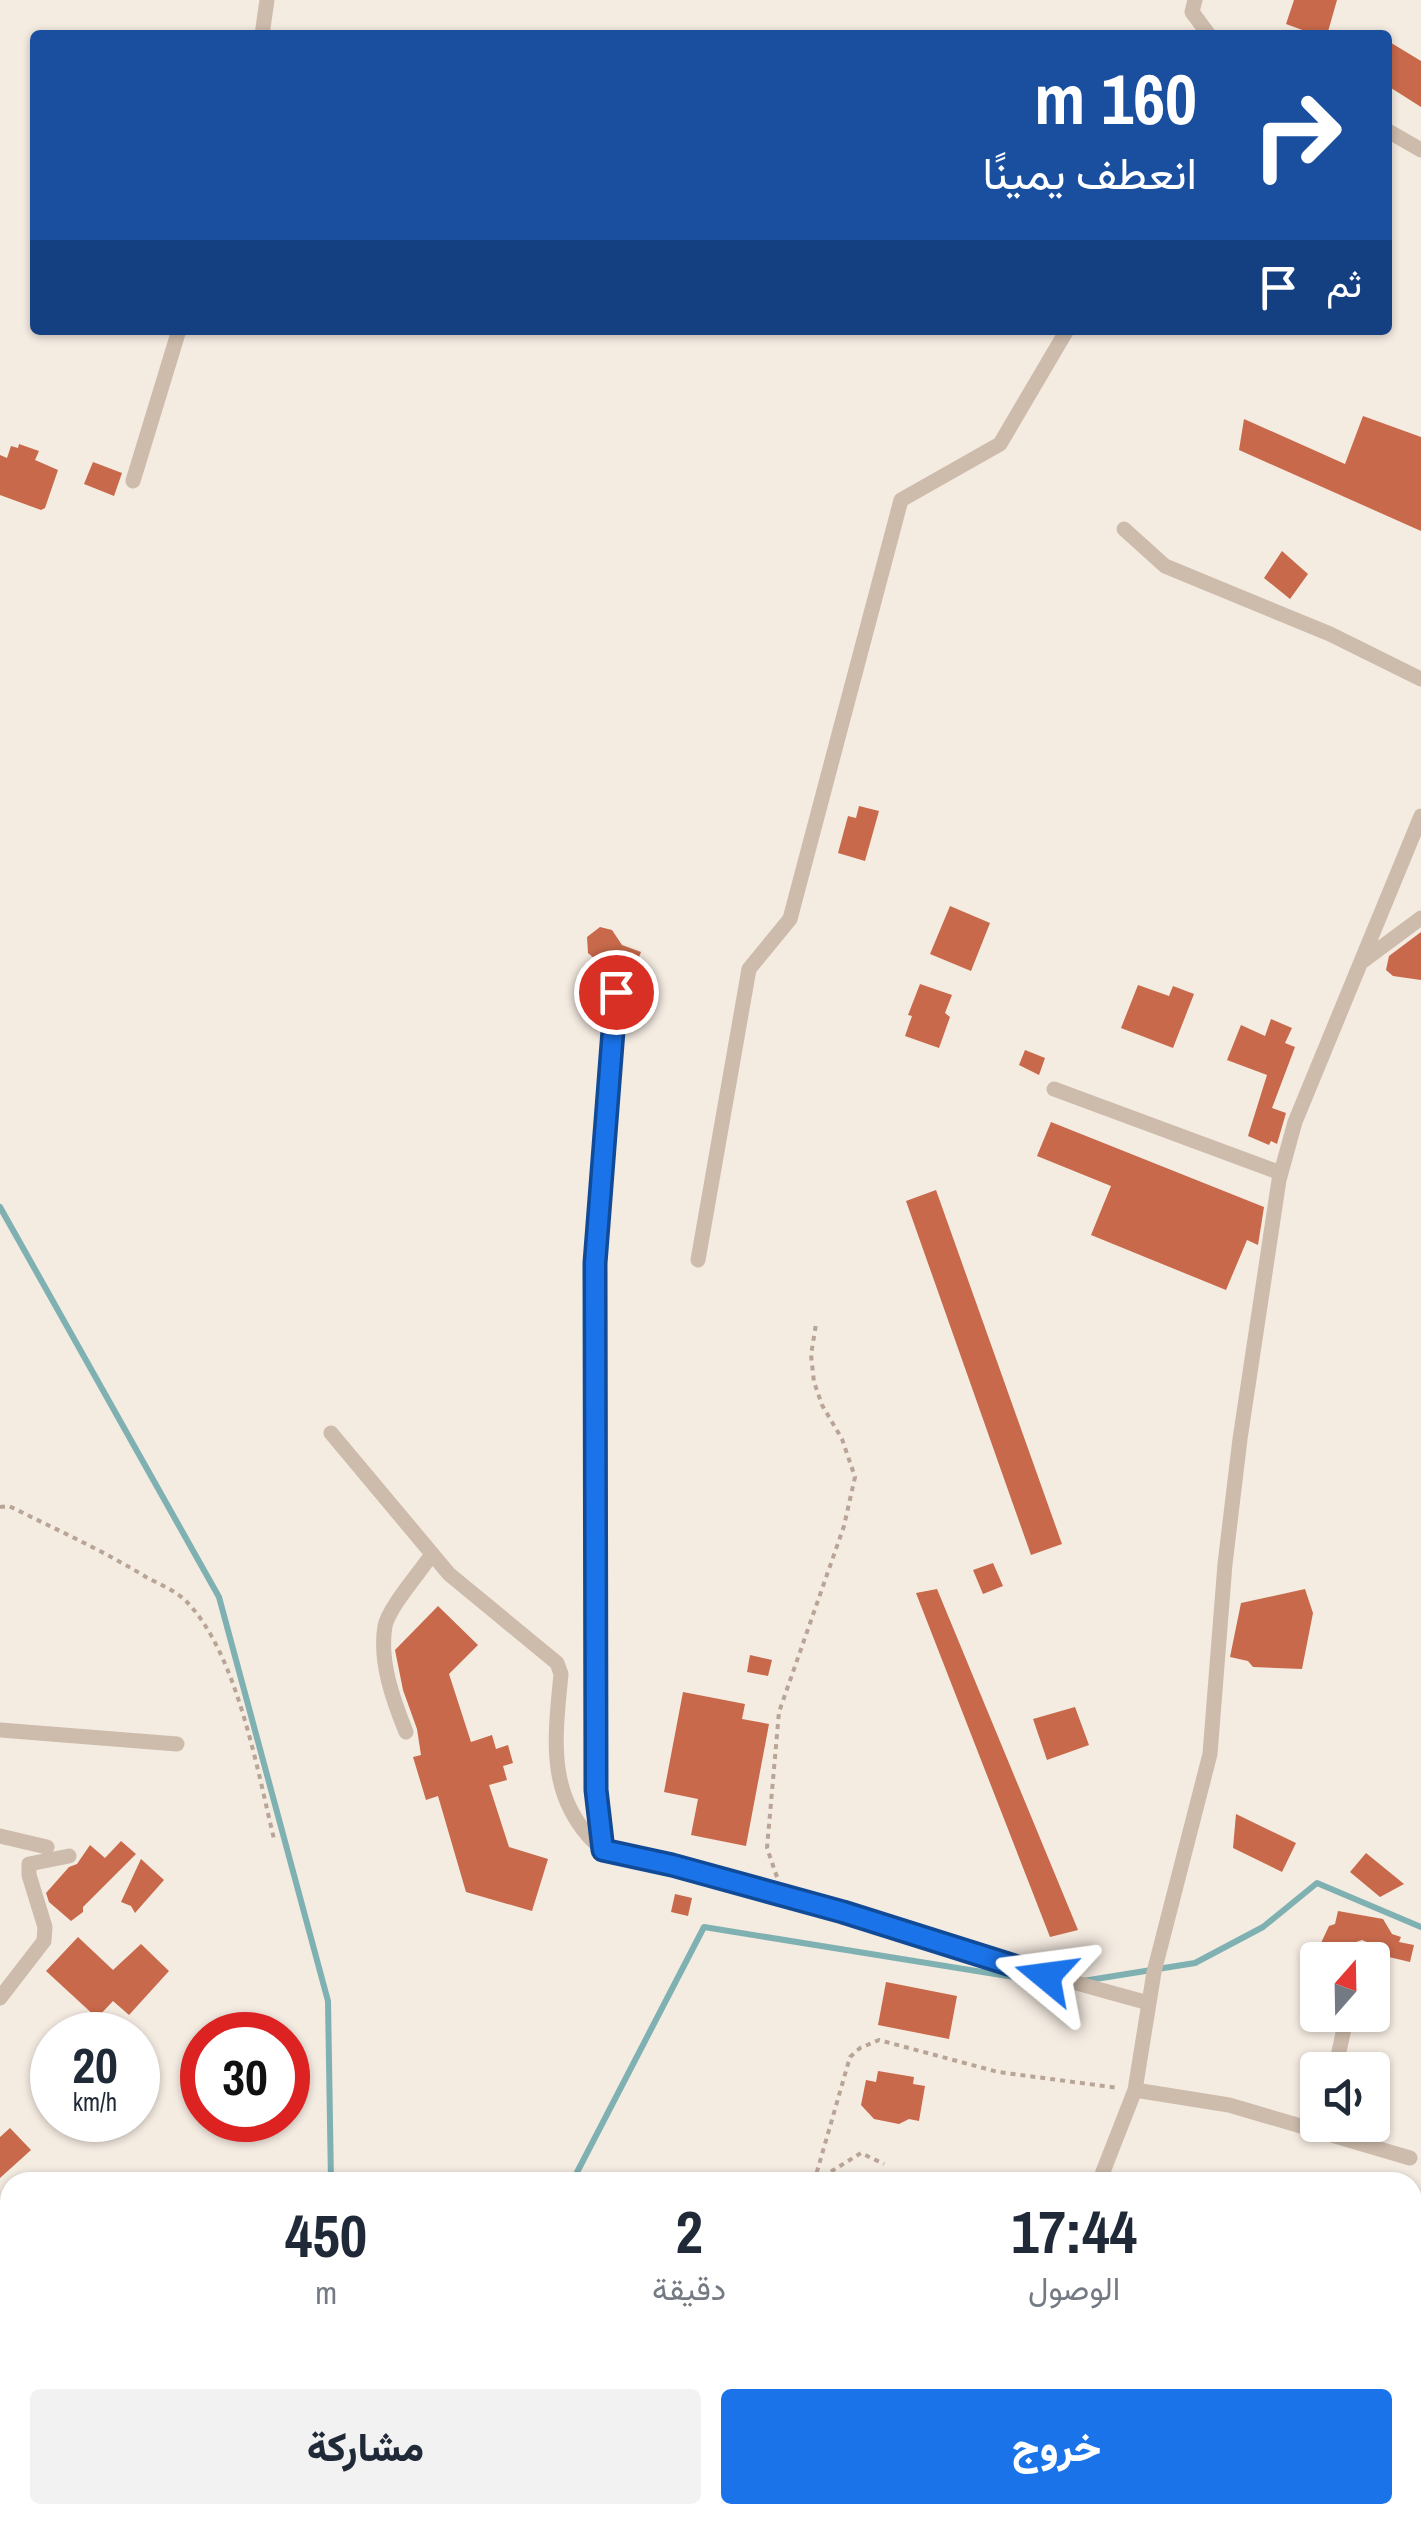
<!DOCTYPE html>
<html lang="ar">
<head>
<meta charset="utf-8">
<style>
  :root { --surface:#fff; --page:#f2f2f3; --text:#1f2937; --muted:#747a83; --accent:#1a73e8 }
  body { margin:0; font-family:"Archivo Narrow",Vazirmatn,sans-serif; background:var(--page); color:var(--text); direction:rtl; height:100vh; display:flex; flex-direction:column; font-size:38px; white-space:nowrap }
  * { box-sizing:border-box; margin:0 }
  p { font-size:32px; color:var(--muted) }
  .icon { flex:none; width:55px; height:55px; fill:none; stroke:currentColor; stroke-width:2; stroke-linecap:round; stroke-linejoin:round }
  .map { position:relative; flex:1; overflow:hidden; direction:ltr }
  .panel { position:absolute; left:0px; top:2172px; width:1422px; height:352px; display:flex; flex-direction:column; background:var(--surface); border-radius:30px 30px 0 0; box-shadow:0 2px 8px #0004; direction:rtl }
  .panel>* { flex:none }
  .top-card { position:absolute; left:30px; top:30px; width:1362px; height:305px; border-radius:10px; box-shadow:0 2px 8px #0004; direction:rtl; background:#1a4fa0; color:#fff; overflow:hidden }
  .needle { width:65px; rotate:20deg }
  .tools { position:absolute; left:1300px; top:1942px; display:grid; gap:20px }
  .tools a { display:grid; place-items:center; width:90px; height:90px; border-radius:10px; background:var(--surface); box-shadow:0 2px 8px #0004; font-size:50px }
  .speed { position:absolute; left:30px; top:2012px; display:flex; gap:20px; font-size:50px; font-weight:700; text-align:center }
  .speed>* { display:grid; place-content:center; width:130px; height:130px; border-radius:50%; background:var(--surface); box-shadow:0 2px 8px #0004; line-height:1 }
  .speed small { font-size:25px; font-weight:400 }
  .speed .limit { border:15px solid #d22; background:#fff; color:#111 }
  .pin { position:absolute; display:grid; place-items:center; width:85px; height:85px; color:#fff; margin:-42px; border:5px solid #fff; border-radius:50%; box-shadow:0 2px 10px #0007 }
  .me { position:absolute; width:110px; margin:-55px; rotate:286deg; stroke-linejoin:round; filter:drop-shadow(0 0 8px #0008) }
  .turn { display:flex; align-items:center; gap:35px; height:210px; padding:0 30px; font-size:45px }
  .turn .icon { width:130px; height:130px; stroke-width:2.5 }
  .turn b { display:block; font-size:70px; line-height:85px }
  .then { display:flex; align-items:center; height:95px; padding:0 30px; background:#0003; gap:20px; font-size:38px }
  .eta { display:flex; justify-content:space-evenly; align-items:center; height:170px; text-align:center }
  .eta b { font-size:60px; font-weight:800; line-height:70px }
  .action { display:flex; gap:20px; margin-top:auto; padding:20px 30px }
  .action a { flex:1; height:115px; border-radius:10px; background:var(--accent); color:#fff; font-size:40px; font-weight:800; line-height:115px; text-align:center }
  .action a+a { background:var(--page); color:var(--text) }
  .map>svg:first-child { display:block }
</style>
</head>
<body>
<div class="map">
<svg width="1421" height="2524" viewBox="0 0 1421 2524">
  <rect width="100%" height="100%" fill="#f4ebe1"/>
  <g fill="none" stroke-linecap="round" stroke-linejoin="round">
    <path stroke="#7fb0b2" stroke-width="6" d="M0 1207 219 1597 328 2001 331 2182
      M1083 1981 1195 1963 1263 1927 1317 1883 1421 1927
      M572 2182 704 1927 1051 1983
      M349 2515 350 2524"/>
  </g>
  <path fill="#c8694b" d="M1294 0H1337L1327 35H1316L1286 24Z
    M1388 41 1421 61V107L1388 86Z
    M1363 416 1421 437V531L1239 450 1244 419 1345 464Z
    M19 444 39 451 35 460 58 470 45 508 41 510 0 495V455L7 458 11 446 18 448Z
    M93 462 122 473 114 496 84 484Z
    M1282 551 1308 574 1290 599 1264 578Z
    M859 806 879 811 865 861 838 853 848 816 856 818Z
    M950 906 990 923 971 971 930 954Z
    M600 927 612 930 622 945 641 952 635 968 611 959 596 960 588 953 587 937Z
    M1421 932V980L1393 976 1386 970 1389 956Z
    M920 984 952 995 945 1013 950 1017 939 1048 905 1036 912 1016 908 1015Z
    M1138 985 1169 996 1173 986 1194 994 1173 1048 1121 1028Z
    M1271 1019 1292 1028 1285 1043 1295 1047 1272 1108 1286 1113 1277 1144 1271 1141 1269 1145 1248 1136 1267 1075 1227 1060 1241 1025 1265 1036Z
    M1025 1050 1045 1058 1039 1075 1019 1065Z
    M1051 1122 1264 1207 1258 1245 1247 1240 1226 1290 1091 1235 1111 1186 1037 1156Z
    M936 1190 1062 1544 1031 1555 906 1201Z
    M993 1563 1003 1586 983 1594 973 1570Z
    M937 1589 1078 1930 1050 1937 916 1593Z
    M1305 1589 1313 1613 1302 1669 1253 1667 1248 1661 1230 1657 1241 1603Z
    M438 1606 478 1645 449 1674 471 1742 492 1735 496 1749 508 1745 513 1763 503 1766 507 1780 489 1785 509 1847 548 1859 532 1911 466 1892 438 1796 426 1800 413 1757 421 1755 417 1729 403 1690 395 1650Z
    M750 1655 772 1660 768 1676 747 1672Z
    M683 1692 745 1704 742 1719 769 1724 746 1846 691 1835 698 1799 664 1792Z
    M1075 1707 1089 1745 1047 1760 1033 1719Z
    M1236 1814 1296 1843 1282 1872 1233 1848Z
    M121 1841 136 1854 83 1907V1912L71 1921 49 1902 46 1893 69 1867 77 1864 90 1845 105 1858Z
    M1366 1853 1404 1884 1380 1897 1350 1872Z
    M141 1859 164 1880 135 1913 131 1906 121 1902Z
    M675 1894 692 1898 688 1916 671 1912Z
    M1338 1911 1383 1919 1392 1934 1401 1937 1399 1942 1414 1945 1410 1962 1372 1953 1369 1943 1362 1940 1353 1943 1350 1949 1321 1943 1329 1926 1335 1924Z
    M78 1937 113 1970 141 1944 169 1971 129 2015 113 2001 97 2018 46 1971Z
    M886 1982 957 1996 949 2039 878 2025Z
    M878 2071 914 2077 913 2084 925 2086 919 2121 909 2119 899 2124 874 2119 861 2105 866 2080 876 2082Z
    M10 2128 31 2150 0 2178V2137Z"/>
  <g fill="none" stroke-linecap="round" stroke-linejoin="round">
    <path stroke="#b9a596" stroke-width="4" stroke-dasharray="5 5" stroke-linecap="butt" d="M0 1507 9 1506C55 1529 102 1550 146 1577 159 1584 176 1591 186 1601 237 1653 257 1769 274 1839
      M777 1877 767 1848 779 1712 844 1526 855 1477 842 1439 822 1405 814 1382 811 1355 816 1324
      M814 2182 850 2057 860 2048 879 2040 998 2072 1119 2088
      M814 2182 861 2153 884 2164
      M1354 2515 1412 2524
      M1303 2524 1311 2515"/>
    <path stroke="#cdbbac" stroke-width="15" d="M1195 0 1192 12 1209 35
      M262 35 267 0
      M1388 131 1421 150
      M133 481 179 330
      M1124 529 1165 566 1330 634 1421 679
      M1363 961 1421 918
      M1054 1089 1281 1173
      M698 1260 749 969 790 919 901 500 1000 444 1067 330
      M331 1433 449 1574 557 1663 561 1674C555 1738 546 1795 596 1844 614 1862 672 1865 698 1872 849 1913 997 1963 1149 2003
      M0 1730 177 1744
      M406 1732C393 1700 379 1661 385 1626 389 1607 421 1571 432 1554
      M0 1836 47 1847
      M603 1850 596 1790 595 1263 616 992
      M1359 1960 1361 1951
      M0 1998 44 1941 45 1927 29 1875V1864L69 1856
      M1335 2070 1347 2015
      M1135 2090 1229 2105 1410 2158
      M1099 2182 1135 2090 1154 1972 1210 1754 1225 1564 1240 1439 1279 1180 1295 1122 1421 816
      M1412 2427 1421 2431
      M126 2515 128 2524
      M897 2524 903 2515"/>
  </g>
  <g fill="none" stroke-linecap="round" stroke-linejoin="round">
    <defs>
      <path id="route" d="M616 992 595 1263 596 1790 603 1850 672 1865 843 1912 1046 1976"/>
    </defs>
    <use href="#route" stroke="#114b97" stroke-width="25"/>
    <use href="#route" stroke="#1a73e8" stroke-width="18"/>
  </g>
</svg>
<div class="tools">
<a><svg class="needle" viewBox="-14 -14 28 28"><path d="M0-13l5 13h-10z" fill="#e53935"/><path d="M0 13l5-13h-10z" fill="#747a83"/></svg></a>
<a><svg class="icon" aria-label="sound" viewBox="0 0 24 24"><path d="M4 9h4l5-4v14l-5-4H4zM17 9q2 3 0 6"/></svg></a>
</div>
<div class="speed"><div>20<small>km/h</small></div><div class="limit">30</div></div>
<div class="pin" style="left:616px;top:992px;background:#d93025"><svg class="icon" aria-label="arrive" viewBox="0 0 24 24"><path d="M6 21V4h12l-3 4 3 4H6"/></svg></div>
<svg class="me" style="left:1046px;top:1976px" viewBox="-20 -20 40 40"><path d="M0-17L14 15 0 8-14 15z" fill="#1a73e8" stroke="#fff" stroke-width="4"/></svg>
<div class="top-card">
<div class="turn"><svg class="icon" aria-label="right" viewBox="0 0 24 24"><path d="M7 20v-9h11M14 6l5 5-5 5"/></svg><div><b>160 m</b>انعطف يمينًا</div></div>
<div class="then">ثم<svg class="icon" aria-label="arrive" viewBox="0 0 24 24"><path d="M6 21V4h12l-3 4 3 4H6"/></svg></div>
</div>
<section class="panel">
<div class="eta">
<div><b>17:44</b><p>الوصول</p></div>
<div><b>2</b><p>دقيقة</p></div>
<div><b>450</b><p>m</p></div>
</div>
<div class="action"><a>خروج</a><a>مشاركة</a></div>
</section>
</div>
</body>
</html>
